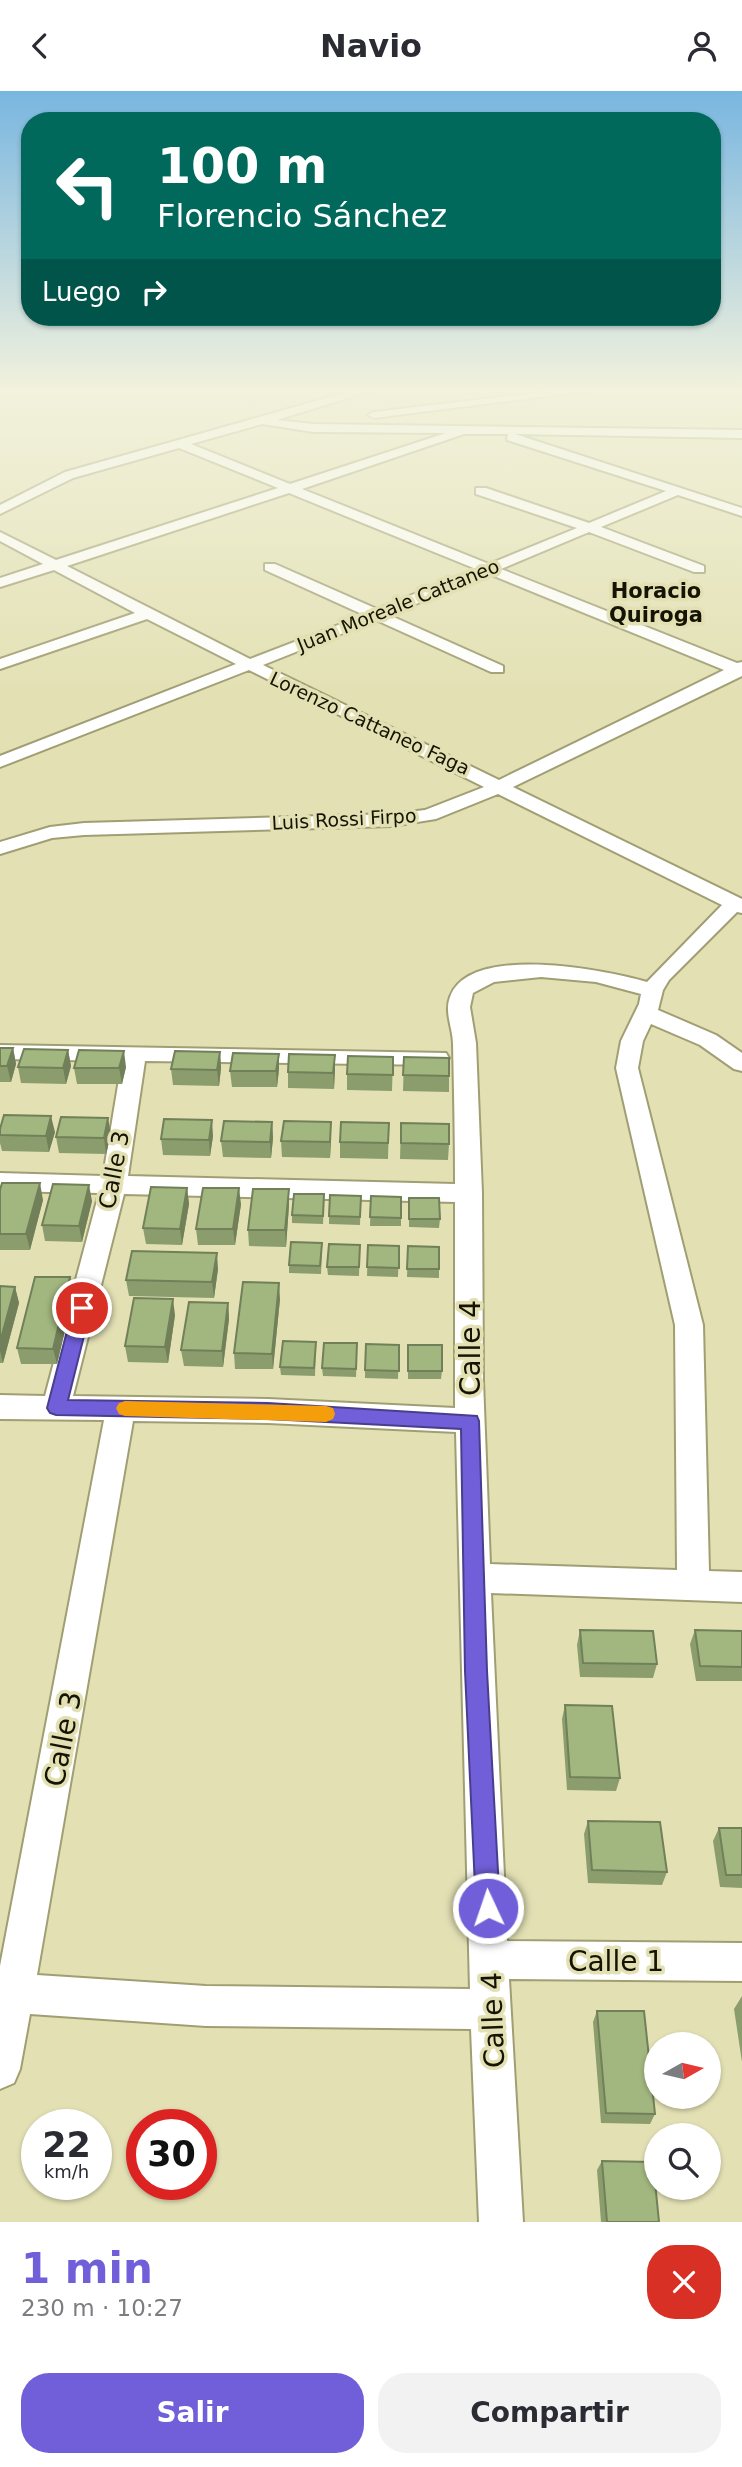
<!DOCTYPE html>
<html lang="es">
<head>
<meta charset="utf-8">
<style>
  :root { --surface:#fff; --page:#f2f2f3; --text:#2b2b33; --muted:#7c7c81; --accent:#705fd9 }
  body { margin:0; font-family:"DejaVu Sans",sans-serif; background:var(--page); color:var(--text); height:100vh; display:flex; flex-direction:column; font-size:26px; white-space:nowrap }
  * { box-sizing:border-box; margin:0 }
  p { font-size:23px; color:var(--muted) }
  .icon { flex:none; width:38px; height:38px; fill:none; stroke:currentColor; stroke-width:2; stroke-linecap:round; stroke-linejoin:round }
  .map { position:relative; height:2131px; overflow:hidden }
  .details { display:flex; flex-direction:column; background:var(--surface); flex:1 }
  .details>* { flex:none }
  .banner { position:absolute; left:21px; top:21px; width:700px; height:214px; border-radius:28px; box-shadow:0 2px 5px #0004; background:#00695c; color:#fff; overflow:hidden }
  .needle { width:46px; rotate:82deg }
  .fabs { position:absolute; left:644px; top:1941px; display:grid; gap:14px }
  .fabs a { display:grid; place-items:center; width:77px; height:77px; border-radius:50%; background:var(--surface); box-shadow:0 2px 5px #0004; font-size:35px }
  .speed { position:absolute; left:21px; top:2018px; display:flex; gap:14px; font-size:35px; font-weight:700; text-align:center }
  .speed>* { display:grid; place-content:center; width:91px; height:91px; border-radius:50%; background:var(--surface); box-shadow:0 2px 5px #0004; line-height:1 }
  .speed small { font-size:18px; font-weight:400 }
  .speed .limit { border:10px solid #d22; background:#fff; color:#111 }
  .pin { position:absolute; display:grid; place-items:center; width:60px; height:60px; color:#fff; margin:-30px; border:4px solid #fff; border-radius:50%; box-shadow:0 2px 7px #0007 }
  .me { position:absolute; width:77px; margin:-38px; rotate:357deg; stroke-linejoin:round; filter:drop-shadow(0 0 5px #0008) }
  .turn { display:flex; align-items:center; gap:24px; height:147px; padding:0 21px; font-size:32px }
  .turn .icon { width:91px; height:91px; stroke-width:2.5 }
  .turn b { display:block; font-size:49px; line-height:60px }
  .then { display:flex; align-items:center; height:66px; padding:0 21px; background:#0003; gap:14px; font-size:26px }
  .round { display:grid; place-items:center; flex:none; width:74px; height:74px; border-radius:28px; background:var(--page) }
  .summary { display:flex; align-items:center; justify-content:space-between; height:119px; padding:0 21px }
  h1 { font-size:42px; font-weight:600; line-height:52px; color:var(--accent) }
  .button { display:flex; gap:14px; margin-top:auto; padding:14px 21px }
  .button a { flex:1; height:80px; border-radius:28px; background:var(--accent); color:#fff; font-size:28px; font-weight:600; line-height:80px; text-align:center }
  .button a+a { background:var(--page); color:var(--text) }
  header { display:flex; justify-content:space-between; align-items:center; height:91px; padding:0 21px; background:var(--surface); font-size:32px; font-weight:600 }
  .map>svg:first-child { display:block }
</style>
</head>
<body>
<header><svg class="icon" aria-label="back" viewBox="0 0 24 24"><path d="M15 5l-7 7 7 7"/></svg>Navio<svg class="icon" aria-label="person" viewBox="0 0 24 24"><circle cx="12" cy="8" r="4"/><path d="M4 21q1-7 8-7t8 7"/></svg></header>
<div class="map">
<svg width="742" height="2131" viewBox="0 0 742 2131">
  <rect width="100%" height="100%" fill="#e3e1b4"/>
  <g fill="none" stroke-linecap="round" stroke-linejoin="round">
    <defs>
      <path id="minor" d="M351 300H370L277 329 313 333 742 339V347L515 343 742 417V425L678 404 601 436 704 475V481H694L589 441 501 478 737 572 742 571V585L513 696 742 808V822L737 821 669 889 663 899 658 919 716 944 742 962V980L734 978 700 954 651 933 643 950 638 977 703 1234 709 1480 742 1481V1511L491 1502 507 1850 742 1852V1890L509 1888 523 2131H479L471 1938 206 1935 30 1923 20 1978 14 1992 0 1998V1875L104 1329 0 1328V1304L45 1305 99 1102 0 1100V1082L103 1085 122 970 0 968V954L446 962 449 967 446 972 438 974 145 970 128 1085 455 1093C455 1046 454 1000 453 953 453 937 444 922 450 906 469 852 606 879 647 891L722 814 498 703 436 728 392 735 84 744 52 747 0 763V751L50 736 84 732 392 723 425 719 484 696 249 579 0 676V665L236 573 147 528 0 578V568L135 522 54 479 0 496V487L43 473 0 450V441L56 469 278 397 179 357 73 387 0 423V414L65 381ZM262 333 313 341 446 342 290 393 191 353ZM464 343H508L507 349 666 400 589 432 486 397H476V403L577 437 489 473 302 398ZM289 402 476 478 377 518 275 473H265V479L364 524 250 568 67 475ZM489 483 724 579 499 689 263 574 376 529 491 581H503V575L389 524ZM541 886 596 891 641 903 639 913 621 950 616 977 675 1234 677 1479 490 1473 483 1289 482 1102 476 952 470 916 473 902 494 891ZM124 1103 455 1111V1317L268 1308 73 1305ZM133 1330 268 1332 456 1341 470 1898 206 1895 37 1884Z
        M549 300H587L374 327 368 324 374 321Z"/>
    </defs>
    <use href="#minor" stroke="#a09e73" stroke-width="4"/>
    <use href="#minor" fill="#fff" fill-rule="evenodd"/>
  </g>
  <path fill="#8b9d6d" d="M0 957H13L16 973 11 991H0Z
    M68 959 71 975 66 993 21 992 18 976Z
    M220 961 221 977 219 995 173 994 171 978Z
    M279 963V978L277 996H232L230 980Z
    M335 964 334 998 288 997V981Z
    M393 966 392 1000 347 999V983Z
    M404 966 449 985V1001L403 1000Z
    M126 976 122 993H77L74 977Z
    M272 1031 273 1047 271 1067 223 1066 221 1050Z
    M389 1032 388 1068 340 1067V1051Z
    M401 1032 449 1053 448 1069 400 1068Z
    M0 1038 55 1041 49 1061 2 1060 0 1052Z
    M111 1043 106 1063 59 1062 56 1046Z
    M213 1045 210 1065 163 1064 161 1048Z
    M331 1047 330 1067 282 1066 281 1050Z
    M187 1097 189 1113 182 1154 146 1153 143 1137Z
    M289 1098V1114L286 1156 249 1155 248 1139Z
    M0 1099 43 1109 30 1159H0Z
    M361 1105 360 1134 329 1133V1125Z
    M371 1105 401 1106V1135H370Z
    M409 1107 440 1128 439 1137 409 1136Z
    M92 1110 82 1151 45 1150 42 1134Z
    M324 1112 323 1133 292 1132V1124Z
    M241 1113 235 1154H198L196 1138Z
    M360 1154 359 1185 328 1184 327 1176Z
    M368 1154 399 1155 398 1186 367 1185Z
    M408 1155 439 1178V1187L407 1186Z
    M322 1160 321 1183 289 1182V1174Z
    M218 1178 214 1207 129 1205 126 1189Z
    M0 1195 15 1196 19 1212 3 1272H0Z
    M74 1202 57 1273H21L17 1257Z
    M280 1208 273 1278H235L234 1262Z
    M228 1212 229 1228 223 1276 184 1275 181 1259Z
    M175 1224 168 1272 128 1271 125 1255Z
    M316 1251 315 1285 281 1284 280 1276Z
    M399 1254 398 1288 365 1287V1279Z
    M408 1254 442 1280 441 1288H408Z
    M357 1260 356 1286 323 1285 322 1277Z
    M580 1539 657 1573 653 1587 580 1586 577 1554Z
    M695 1539 742 1540V1590H696L690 1553Z
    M565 1614 620 1687 616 1700 567 1699 562 1628Z
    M588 1730 667 1781 662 1794 588 1792 584 1743Z
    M719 1737H742V1797L720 1796 713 1750Z
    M742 1905V1971L734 1918Z
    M597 1920 655 2023 650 2033 601 2032 593 1931Z
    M602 2070 659 2131H601L597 2079Z"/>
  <path fill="#718059" d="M13 957 16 973 11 991 7 975Z
    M68 959 71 975 66 993 63 977Z
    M124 960 126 976 122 993 119 977Z
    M220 961 221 977 219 995 217 979Z
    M279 963V978L277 996 276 980Z
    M335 964V980L334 998 333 982Z
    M51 1025 55 1041 49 1061 46 1045Z
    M108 1027 111 1043 106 1063 104 1047Z
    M212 1029 213 1045 210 1065 209 1049Z
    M272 1031 273 1047 271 1067 270 1051Z
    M331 1031V1047L330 1067V1051Z
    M40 1092 43 1109 30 1159 26 1143Z
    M89 1094 92 1110 82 1151 79 1135Z
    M187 1097 189 1113 182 1154 180 1138Z
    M239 1097 241 1113 235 1154 233 1138Z
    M289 1098V1114L286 1156 285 1139Z
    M217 1162 218 1178 214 1207 212 1191Z
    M70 1186 74 1202 57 1273 53 1258Z
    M279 1192 280 1208 273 1278 272 1263Z
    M15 1196 19 1212 3 1272 0 1260V1251Z
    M173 1208 175 1224 168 1272 165 1256Z
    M228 1212 229 1228 223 1276 222 1260Z"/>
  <path fill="#a2b77f" stroke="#718059" stroke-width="2" d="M0 957H13L7 975H0Z
    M24 958 68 959 63 977 18 976Z
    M79 959 124 960 119 977H74Z
    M175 960 220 961 217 979 171 978Z
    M233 962 279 963 276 980H230Z
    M289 963 335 964 333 982 288 981Z
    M348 965 393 966V984L347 983Z
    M404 966 449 967V985L403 984Z
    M4 1024 51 1025 46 1045 0 1044V1038Z
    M61 1026 108 1027 104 1047 56 1046Z
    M164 1028 212 1029 209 1049 161 1048Z
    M224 1030 272 1031 270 1051 221 1050Z
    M284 1030 331 1031 330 1051 281 1050Z
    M341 1031 389 1032 388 1052 340 1051Z
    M401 1032 449 1033V1053L401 1052Z
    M2 1092H40L26 1143H0V1099Z
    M53 1093 89 1094 79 1135 42 1134Z
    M151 1096 187 1097 180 1138 143 1137Z
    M203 1097H239L233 1138H196Z
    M253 1098H289L285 1139H248Z
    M294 1103H324L323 1125 292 1124Z
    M330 1104 361 1105 360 1126 329 1125Z
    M371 1105 401 1106V1127L370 1126Z
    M409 1107H439L440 1128H409Z
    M291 1151 322 1152 320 1175 289 1174Z
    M329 1153 360 1154 359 1176H327Z
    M368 1154 399 1155V1177L367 1176Z
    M408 1155 439 1156V1178H407Z
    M132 1160 217 1162 212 1191 126 1189Z
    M35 1186H70L53 1258 17 1257Z
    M243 1191 279 1192 272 1263 234 1262Z
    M0 1195 15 1196 0 1251Z
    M134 1207 173 1208 165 1256 125 1255Z
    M189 1211 228 1212 222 1260 181 1259Z
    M283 1250 316 1251 314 1277 280 1276Z
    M324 1252H357L356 1278 322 1277Z
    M366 1253 399 1254V1280L365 1279Z
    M408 1254H442V1280H408Z
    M580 1539 653 1540 657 1573 583 1572Z
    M695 1539 742 1540V1576L700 1575Z
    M565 1614 612 1615 620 1687 570 1686Z
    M588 1730 660 1731 667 1781 592 1779Z
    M719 1737H742V1784H726Z
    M597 1920H644L655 2023 606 2022Z
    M602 2070 653 2071 659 2131H607Z"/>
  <linearGradient id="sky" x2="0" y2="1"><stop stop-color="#79b6e0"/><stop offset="0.5" stop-color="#f2f2dd"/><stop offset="1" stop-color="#f2f2dd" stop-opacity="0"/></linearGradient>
  <rect width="742" height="599" fill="url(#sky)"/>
  <path fill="#705fd9" stroke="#493e8d" stroke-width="2" d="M82 1210 91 1217 68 1309 268 1312 477 1325 479 1330 487 1580 500 1817 497 1825 488 1829 479 1825 476 1817 465 1580 461 1338 268 1328 56 1324 50 1322 47 1317 73 1217Z"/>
  <path fill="#f59e0b" d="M125 1310 326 1315 333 1317 335 1323 333 1328 326 1331 125 1325 119 1323 116 1317 119 1312Z"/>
  <g text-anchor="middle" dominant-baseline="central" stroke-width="7" stroke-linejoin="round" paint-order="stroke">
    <g font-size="19" fill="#151404" stroke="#e3e1b4">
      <text transform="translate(398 514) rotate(-22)">Juan Moreale Cattaneo</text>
      <text transform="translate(370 632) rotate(25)">Lorenzo Cattaneo Faga</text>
      <text transform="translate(344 728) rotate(-3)">Luis Rossi Firpo</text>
    </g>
    <g font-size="21" font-weight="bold" fill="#151404" stroke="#e3e1b4">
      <text x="656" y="500">Horacio<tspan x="656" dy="24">Quiroga</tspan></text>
    </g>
    <g font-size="23" fill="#151404" stroke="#e3e1b4">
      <text transform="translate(114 1079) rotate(-79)">Calle 3</text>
    </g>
    <g font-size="28" fill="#151404" stroke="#e3e1b4">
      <text transform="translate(470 1257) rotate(-90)">Calle 4</text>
      <text transform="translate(63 1648) rotate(-79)">Calle 3</text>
      <text x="616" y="1870">Calle 1</text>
      <text transform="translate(493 1929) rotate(-92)">Calle 4</text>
    </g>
  </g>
</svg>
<div class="fabs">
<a><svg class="needle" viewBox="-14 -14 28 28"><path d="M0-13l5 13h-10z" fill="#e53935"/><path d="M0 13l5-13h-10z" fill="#7c7c81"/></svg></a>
<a><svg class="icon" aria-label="search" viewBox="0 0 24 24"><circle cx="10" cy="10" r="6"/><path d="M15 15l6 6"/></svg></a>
</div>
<div class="speed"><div>22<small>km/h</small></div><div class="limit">30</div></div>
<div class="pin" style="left:82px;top:1217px;background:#d93025"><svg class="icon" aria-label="arrive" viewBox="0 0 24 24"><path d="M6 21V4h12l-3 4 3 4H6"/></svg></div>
<svg class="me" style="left:488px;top:1817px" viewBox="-20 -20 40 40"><circle r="17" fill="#705fd9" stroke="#fff" stroke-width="3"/><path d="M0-11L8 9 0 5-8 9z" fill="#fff"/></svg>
<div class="banner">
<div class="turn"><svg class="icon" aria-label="left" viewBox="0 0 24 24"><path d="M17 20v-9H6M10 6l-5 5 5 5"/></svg><div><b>100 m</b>Florencio Sánchez</div></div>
<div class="then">Luego<svg class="icon" aria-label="right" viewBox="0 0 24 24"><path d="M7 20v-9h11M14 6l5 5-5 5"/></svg></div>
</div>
</div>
<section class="details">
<div class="summary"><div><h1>1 min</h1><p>230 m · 10:27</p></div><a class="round" style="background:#d93025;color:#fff"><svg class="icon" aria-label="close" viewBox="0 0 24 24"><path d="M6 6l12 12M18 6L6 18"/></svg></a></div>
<div class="button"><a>Salir</a><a>Compartir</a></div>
</section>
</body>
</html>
